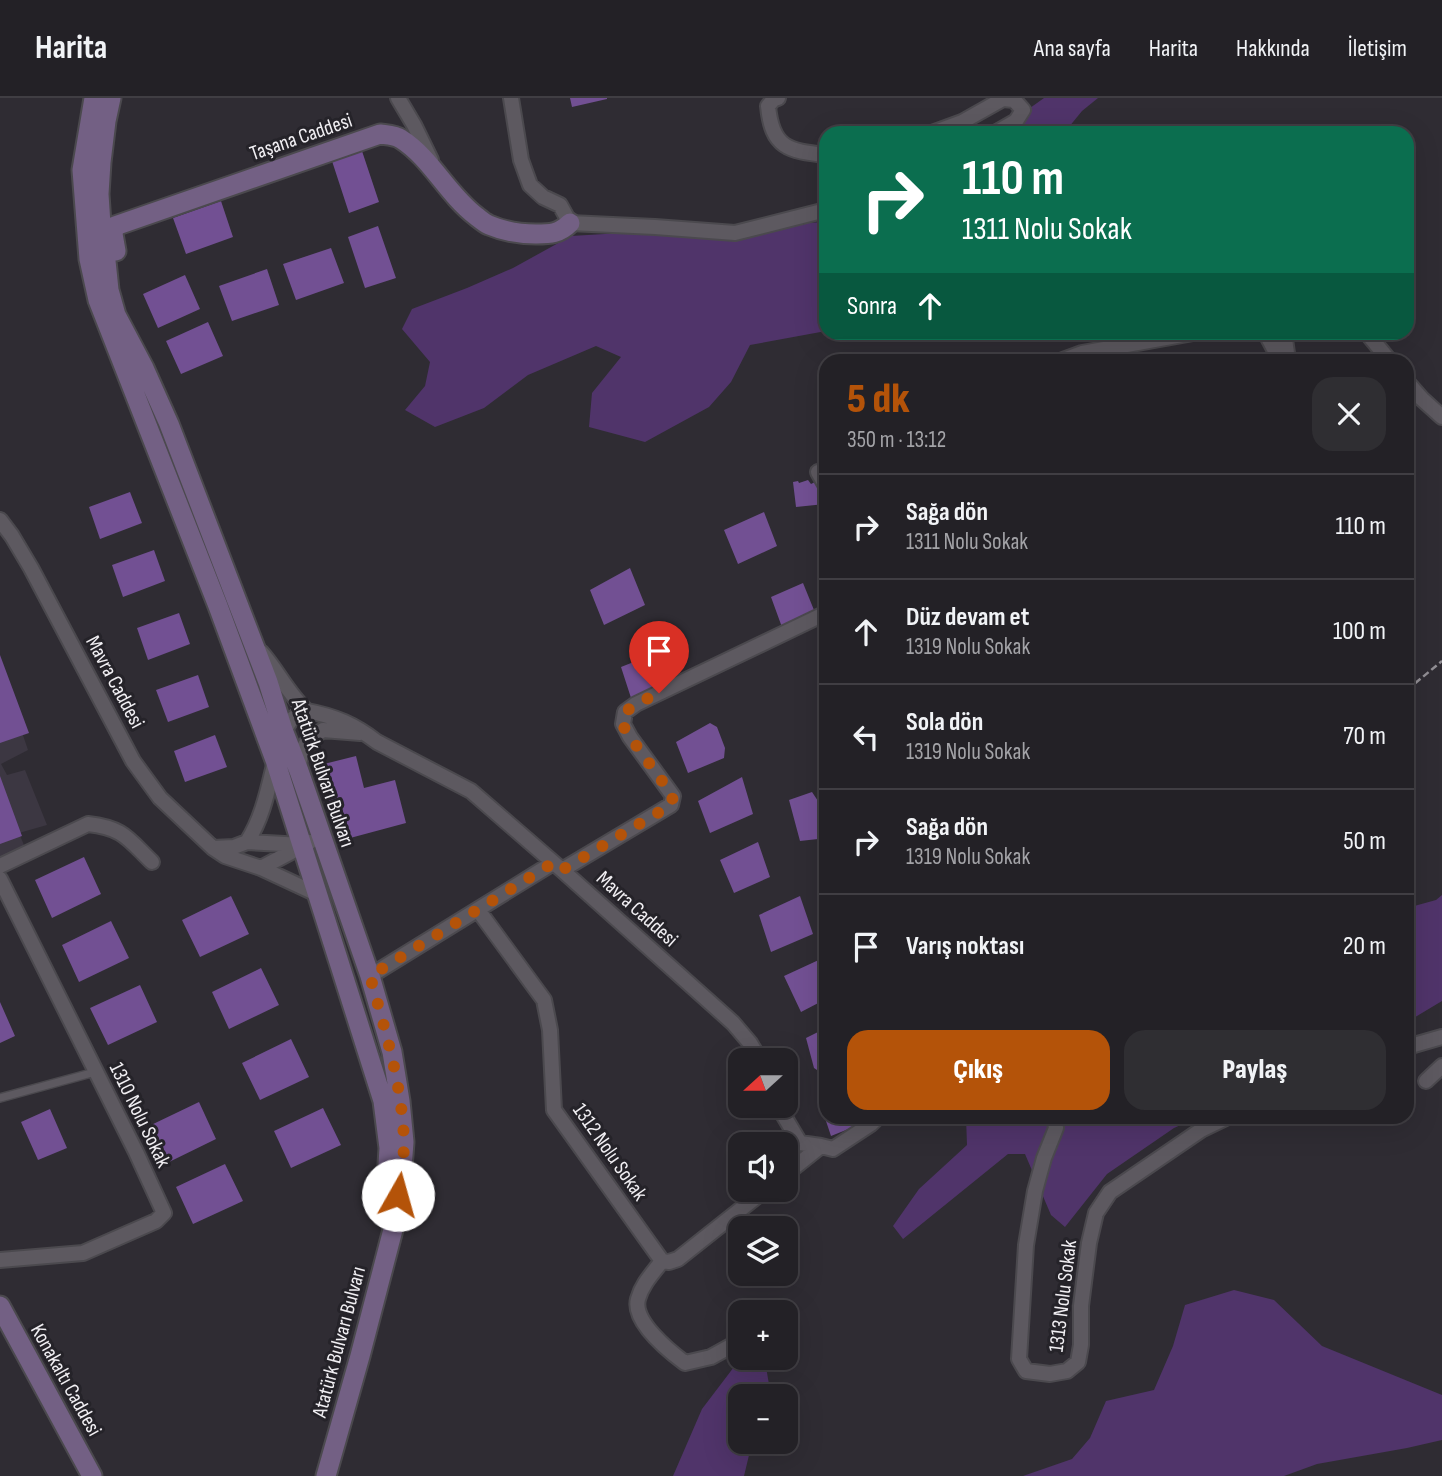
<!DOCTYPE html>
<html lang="tr">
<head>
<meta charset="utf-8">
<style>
  :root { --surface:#232126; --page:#2f2e32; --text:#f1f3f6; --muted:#a3a3a7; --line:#403e43; --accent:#b45309 }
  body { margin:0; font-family:"Sofia Sans Condensed",sans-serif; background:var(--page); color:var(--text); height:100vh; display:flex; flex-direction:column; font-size:26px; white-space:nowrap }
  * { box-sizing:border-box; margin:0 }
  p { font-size:23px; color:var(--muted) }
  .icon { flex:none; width:38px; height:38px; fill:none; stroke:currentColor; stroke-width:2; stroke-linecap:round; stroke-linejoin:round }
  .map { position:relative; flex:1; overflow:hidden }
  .panel { position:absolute; left:819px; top:256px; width:595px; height:770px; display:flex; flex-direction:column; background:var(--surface); border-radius:21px; box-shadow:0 7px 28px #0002,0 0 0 2px var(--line) }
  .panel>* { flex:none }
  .hud { position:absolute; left:819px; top:28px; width:595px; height:214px; border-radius:21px; box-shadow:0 7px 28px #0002,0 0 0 2px var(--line); background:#0b6e4f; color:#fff; overflow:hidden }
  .needle { width:46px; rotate:249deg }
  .fabs { position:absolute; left:728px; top:950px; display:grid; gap:14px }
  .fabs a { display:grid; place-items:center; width:70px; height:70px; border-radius:14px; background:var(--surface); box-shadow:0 7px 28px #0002,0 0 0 2px var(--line); font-size:35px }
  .pin { position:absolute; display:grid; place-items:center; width:60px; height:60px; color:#fff; margin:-72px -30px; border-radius:50% 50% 50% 0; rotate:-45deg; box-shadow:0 0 7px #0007 }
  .pin .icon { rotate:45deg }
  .me { position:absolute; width:77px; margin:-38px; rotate:7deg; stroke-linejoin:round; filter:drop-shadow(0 0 5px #0008) }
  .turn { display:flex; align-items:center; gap:24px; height:147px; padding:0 28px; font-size:32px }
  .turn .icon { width:91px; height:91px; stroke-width:2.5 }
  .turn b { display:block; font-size:49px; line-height:60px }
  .then { display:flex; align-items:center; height:66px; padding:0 28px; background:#0003; gap:14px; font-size:26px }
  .round { display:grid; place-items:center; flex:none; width:74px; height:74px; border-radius:21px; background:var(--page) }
  .overview { display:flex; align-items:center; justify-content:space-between; height:119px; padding:0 28px }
  h1 { font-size:42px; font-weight:800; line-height:52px; color:var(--accent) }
  .cta { display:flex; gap:14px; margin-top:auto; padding:14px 28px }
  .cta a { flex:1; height:80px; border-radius:21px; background:var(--accent); color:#fff; font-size:28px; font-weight:800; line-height:80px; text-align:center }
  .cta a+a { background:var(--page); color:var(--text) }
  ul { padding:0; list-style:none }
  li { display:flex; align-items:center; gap:21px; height:105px; padding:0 28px; border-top:2px solid var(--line) }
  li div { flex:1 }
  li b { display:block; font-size:26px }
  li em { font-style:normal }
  header { display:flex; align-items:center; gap:42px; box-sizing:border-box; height:98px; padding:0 35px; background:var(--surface); border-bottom:2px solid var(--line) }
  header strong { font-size:33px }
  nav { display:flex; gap:38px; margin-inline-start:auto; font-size:24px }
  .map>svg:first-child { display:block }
</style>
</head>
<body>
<header>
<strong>Harita</strong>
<nav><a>Ana sayfa</a><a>Harita</a><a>Hakkında</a><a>İletişim</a></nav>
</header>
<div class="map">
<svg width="1442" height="1378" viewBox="0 0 1442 1378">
  <rect width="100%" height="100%" fill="#2f2c33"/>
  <path fill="#3c3742" d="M0 569 28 652 1 666 7 677 25 672 47 727 19 735 26 752 0 764Z"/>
  <path fill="#50346a" d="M1044 0H1098L1082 13 1064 35H995Z
    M826 124V233L750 247 731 284 709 309 645 344 589 329 592 295 621 259 596 248 528 277 484 310 435 329 405 312 425 288 430 264 402 231 412 211 467 190 513 170 571 138 739 128Z
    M1442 797V903L1407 924V810L1436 802Z
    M966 1019H1198L1174 1030 1107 1076 1065 1129 1051 1117 1025 1056H1008L903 1141 893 1128 919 1091 967 1047Z
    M1234 1192 1274 1202 1322 1248 1442 1297V1342L1407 1350 1317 1366 1284 1378H1023L1072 1361 1090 1340 1106 1303 1154 1292 1173 1248 1185 1207Z
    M740 1261 766 1269 771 1298H740V1344H754L750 1353 744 1378H673L702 1311Z"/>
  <path fill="#725093" d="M570 0H607V1L572 9Z
    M362 53 379 104 349 115 332 63Z
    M221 103 233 139 186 156 173 120Z
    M378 128 396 180 365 190 348 139Z
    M331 150 344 185 296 202 283 166Z
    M267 171 279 207 232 223 219 188Z
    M185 177 200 211 158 230 143 196Z
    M208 224 223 258 181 276 166 243Z
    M808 382 811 386 815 384 820 392 823 393 825 406 796 409 793 384 798 383 799 385Z
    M130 394 142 425 100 441 89 409Z
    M764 414 777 448 738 466 724 432Z
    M154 452 165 483 123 499 112 467Z
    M630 470 645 507 604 527 590 492Z
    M803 485 816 517 783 532 771 499Z
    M179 515 190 546 148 562 137 530Z
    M664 552 675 582 632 603 621 569Z
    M0 557 29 635 0 645Z
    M198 577 209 609 168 624 156 592Z
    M710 625 717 629 725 650 724 660 688 675 676 644Z
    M215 637 227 669 185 684 174 653Z
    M356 658 364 690 395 682 406 725 339 743 320 667Z
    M0 678 22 738 0 746Z
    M742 679 753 716 710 735 698 703Z
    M812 694 822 709V734L818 741 800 743 789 702Z
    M758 744 770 779 734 795 720 762Z
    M84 759 101 796 52 820 35 782Z
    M231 798 249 836 200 859 182 822Z
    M800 798 813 836 771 854 759 817Z
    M111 823 129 860 79 884 62 847Z
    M823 860 826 869V901L801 914 784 878Z
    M261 870 279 907 229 931 212 894Z
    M140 887 157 924 108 947 90 910Z
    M0 904 15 938 0 945Z
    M826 930V972L820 974 814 970 806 940Z
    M291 941 309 979 260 1002 242 965Z
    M826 1002V1018H870L871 1022 831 1038 820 1005Z
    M199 1004 216 1041 167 1065 149 1028Z
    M323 1010 341 1047 291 1070 274 1033Z
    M50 1011 67 1050 38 1062 21 1024Z
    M225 1066 243 1103 193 1126 176 1089Z"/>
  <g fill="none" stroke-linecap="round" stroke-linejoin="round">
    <defs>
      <path id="lane" d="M0 1000 95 974"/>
      <path id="street" d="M398 0 414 27 431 62
        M511 0 521 62 530 87 543 99 560 107 570 125 655 129 735 135 826 112
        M778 0 774 1 768 8C772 50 788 53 826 57
        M932 35 962 24 1003 1 1014 2 1023 12 1016 23 995 35
        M1265 234 1280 262
        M1284 234 1288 262
        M1366 234 1389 262
        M1063 262 1082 255 1199 234
        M1407 284 1422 301 1442 319
        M818 374 826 388
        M0 422 12 438 31 470 133 663 160 700 213 750 225 758 261 770 319 797
        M261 554C278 573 288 596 307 613
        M282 636 291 622 305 611 307 613C335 618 355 627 377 644L471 693 562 772 733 925 750 945 760 962
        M299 669C301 648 305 644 323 632L360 635
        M247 744 302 747
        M213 750 234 749 247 744C263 719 268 691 275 663
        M0 768 88 726C124 730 128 741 152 764
        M261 770 310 744
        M562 772 671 707 673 698 630 639 623 626 625 614 636 606 826 515
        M0 781 136 1054 164 1115 156 1123 83 1155 0 1162
        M478 812 544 902 550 932 554 1012 662 1163 669 1164 678 1161 765 1092
        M370 878 553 765
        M1407 949 1442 939
        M1426 983 1442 968
        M778 1008 800 1045 821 1048 833 1051 871 1026 879 1018
        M1054 1018 1056 1030 1044 1060 1035 1093 1026 1147 1019 1261 1026 1273 1050 1276 1067 1273 1078 1264 1081 1247V1208L1089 1145 1096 1115 1110 1094 1201 1032 1230 1018
        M786 1076 821 1048
        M662 1163C653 1175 642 1186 638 1201 632 1223 669 1253 685 1265L711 1259 740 1243"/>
      <path id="secondary" d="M94 0 82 72 89 161 98 202 218 508 275 662 383 1003 389 1050 386 1098
        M111 0 106 23 101 64 99 96 102 142 106 163 109 192 116 217 144 270 169 326 268 584 283 632 299 673 370 878 392 954 400 1003 404 1044 402 1070 395 1124 360 1258 326 1378
        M116 153 113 136 115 128 380 36C387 37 395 37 401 41 431 60 447 96 476 118 480 121 484 125 489 127 503 133 521 136 536 136 550 136 559 136 570 125
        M0 1208 92 1378"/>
    </defs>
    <use href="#lane" stroke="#4b494e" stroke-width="10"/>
    <use href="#street" stroke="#4b494e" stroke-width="18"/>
    <use href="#secondary" stroke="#4b494e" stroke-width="23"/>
    <path stroke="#918e94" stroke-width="2.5" stroke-dasharray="7 3.5" stroke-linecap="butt" d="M1407 592 1442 563"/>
    <use href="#lane" stroke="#5d5960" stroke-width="7"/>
    <use href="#street" stroke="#5d5960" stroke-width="14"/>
    <use href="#secondary" stroke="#736084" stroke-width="19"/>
  </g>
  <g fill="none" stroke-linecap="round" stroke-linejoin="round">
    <path stroke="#b45309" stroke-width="12" stroke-dasharray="0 21.6" d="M398 1097C401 1079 404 1061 404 1043 402 986 385 932 370 878L553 765 562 772 671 707 673 698 630 639 622 626 625 614 636 606 659 595"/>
  </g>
  <g text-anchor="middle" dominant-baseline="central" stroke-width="6" stroke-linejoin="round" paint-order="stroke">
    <g font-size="21" fill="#f1eff3" stroke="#252329">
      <text transform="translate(301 39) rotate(-19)">Taşana Caddesi</text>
      <text transform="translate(115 584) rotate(62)">Mavra Caddesi</text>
      <text transform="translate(323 675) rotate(71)">Atatürk Bulvarı Bulvarı</text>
      <text transform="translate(637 811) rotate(42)">Mavra Caddesi</text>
      <text transform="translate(140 1017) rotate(64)">1310 Nolu Sokak</text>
      <text transform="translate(610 1054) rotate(55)">1312 Nolu Sokak</text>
      <text transform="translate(1063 1198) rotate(-83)">1313 Nolu Sokak</text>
      <text transform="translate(339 1244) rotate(-75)">Atatürk Bulvarı Bulvarı</text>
      <text transform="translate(66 1282) rotate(61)">Konakaltı Caddesi</text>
    </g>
  </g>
</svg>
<div class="fabs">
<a><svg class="needle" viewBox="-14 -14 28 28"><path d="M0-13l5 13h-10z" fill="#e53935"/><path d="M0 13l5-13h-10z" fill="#a3a3a7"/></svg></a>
<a><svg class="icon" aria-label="sound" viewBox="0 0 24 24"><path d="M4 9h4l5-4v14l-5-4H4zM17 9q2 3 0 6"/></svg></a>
<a><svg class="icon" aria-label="layers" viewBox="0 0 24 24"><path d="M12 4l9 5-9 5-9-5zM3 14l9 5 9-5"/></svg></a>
<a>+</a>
<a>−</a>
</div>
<div class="pin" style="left:659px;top:595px;background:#d93025"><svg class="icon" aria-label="arrive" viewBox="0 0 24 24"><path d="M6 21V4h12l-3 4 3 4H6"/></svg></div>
<svg class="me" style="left:398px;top:1097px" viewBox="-20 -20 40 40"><circle r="19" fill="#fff"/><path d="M0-13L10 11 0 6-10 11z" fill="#b45309"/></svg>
<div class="hud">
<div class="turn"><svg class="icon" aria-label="right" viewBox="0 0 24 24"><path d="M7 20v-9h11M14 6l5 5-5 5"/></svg><div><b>110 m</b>1311 Nolu Sokak</div></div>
<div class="then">Sonra<svg class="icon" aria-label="ahead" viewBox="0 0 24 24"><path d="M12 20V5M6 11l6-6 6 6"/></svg></div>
</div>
<section class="panel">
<div class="overview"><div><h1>5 dk</h1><p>350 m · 13:12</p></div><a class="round"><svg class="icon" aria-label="close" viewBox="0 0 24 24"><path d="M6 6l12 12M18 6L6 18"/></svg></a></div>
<ul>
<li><svg class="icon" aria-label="right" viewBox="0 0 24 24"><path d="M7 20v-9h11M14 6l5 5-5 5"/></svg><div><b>Sağa dön</b><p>1311 Nolu Sokak</p></div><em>110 m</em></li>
<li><svg class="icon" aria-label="ahead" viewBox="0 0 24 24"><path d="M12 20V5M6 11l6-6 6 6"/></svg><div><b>Düz devam et</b><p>1319 Nolu Sokak</p></div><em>100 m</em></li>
<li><svg class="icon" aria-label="left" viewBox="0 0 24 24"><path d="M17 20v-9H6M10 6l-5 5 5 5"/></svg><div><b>Sola dön</b><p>1319 Nolu Sokak</p></div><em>70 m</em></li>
<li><svg class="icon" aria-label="right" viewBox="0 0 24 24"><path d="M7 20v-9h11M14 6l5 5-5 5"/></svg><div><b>Sağa dön</b><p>1319 Nolu Sokak</p></div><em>50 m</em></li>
<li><svg class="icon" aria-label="arrive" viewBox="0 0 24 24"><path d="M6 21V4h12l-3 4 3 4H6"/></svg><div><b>Varış noktası</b></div><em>20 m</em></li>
</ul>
<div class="cta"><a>Çıkış</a><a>Paylaş</a></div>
</section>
</div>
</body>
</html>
